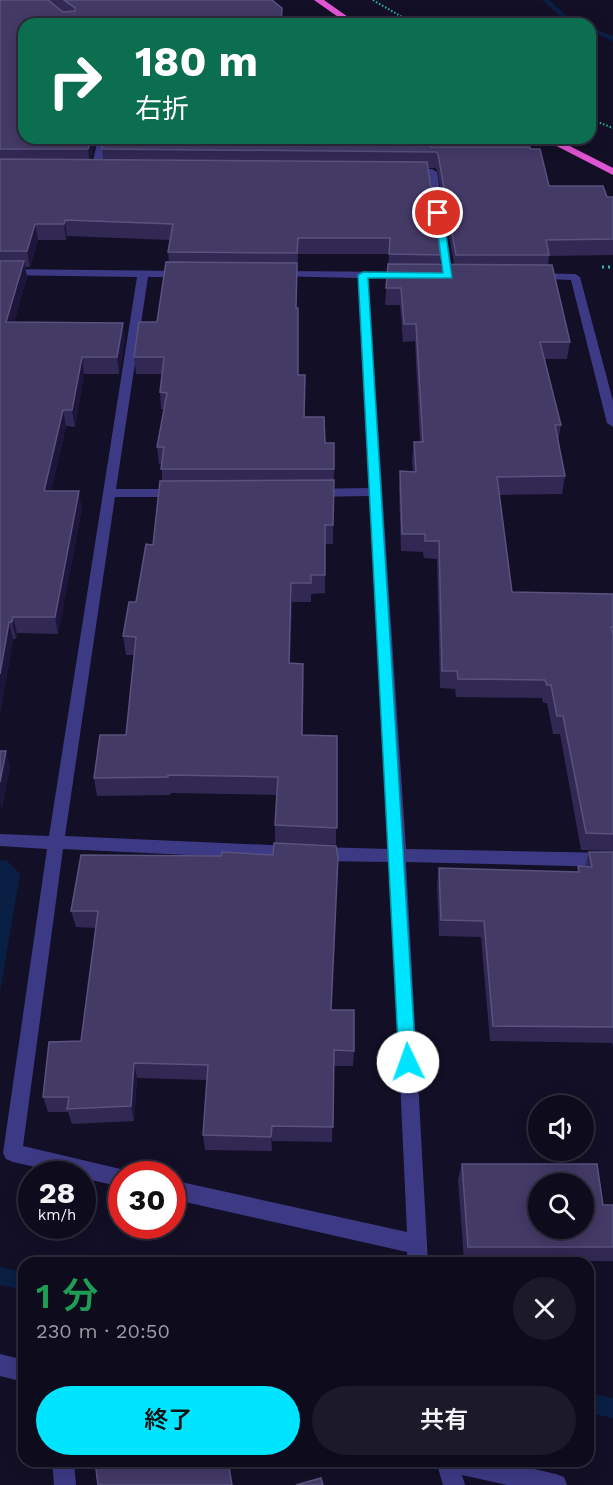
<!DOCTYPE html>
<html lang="ja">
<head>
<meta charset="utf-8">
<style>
  :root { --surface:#0e0b1c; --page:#1c1929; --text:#f1f3f6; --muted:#9b9ba3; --line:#2e2b3b; --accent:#00e5ff }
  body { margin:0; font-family:"Work Sans","Noto Sans JP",sans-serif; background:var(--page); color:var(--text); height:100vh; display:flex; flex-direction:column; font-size:22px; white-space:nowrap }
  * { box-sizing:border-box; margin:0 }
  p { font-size:20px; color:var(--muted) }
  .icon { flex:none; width:33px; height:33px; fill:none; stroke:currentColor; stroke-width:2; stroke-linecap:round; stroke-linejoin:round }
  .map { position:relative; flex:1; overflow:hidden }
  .panel { position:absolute; left:18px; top:1257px; width:576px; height:210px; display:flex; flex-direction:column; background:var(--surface); border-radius:18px; box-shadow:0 3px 15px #0003,0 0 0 2px var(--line) }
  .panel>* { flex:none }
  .top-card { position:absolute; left:18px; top:18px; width:578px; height:126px; border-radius:18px; box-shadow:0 3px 15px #0003,0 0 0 2px var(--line); background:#0b6e4f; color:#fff; overflow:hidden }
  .controls { position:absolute; left:528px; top:1095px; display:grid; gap:12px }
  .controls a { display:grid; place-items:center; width:66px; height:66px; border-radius:50%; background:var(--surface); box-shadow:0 3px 15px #0003,0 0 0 2px var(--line); font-size:30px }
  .speed { position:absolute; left:18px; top:1161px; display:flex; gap:12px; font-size:30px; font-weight:700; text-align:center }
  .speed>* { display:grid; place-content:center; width:78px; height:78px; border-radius:50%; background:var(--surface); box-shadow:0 3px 15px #0003,0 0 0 2px var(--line); line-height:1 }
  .speed small { font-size:15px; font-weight:400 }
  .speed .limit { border:9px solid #d22; background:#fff; color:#111 }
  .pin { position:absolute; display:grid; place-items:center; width:51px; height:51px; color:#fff; margin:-26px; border:3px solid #fff; border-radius:50%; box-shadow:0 2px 6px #0007 }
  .me { position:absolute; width:66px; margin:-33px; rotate:357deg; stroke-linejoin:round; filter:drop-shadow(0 0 4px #0008) }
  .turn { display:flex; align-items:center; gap:21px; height:126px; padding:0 18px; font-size:27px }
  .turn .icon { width:78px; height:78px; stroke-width:2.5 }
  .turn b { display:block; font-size:42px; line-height:51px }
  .round { display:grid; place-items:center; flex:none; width:63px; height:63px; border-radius:32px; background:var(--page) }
  .head { display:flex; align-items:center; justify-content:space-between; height:102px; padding:0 18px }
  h1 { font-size:36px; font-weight:600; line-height:45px; color:#1e9e55 }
  .button { display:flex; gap:12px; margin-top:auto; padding:12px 18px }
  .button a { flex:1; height:69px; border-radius:36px; background:var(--accent); color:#111; font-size:24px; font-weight:600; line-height:69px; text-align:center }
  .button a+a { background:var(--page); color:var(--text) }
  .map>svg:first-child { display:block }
</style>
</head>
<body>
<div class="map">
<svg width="613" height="1485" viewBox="0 0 613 1485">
  <rect width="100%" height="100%" fill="#130f26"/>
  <path fill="#0a1f44" d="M0 860 7 861 20 874 0 992Z"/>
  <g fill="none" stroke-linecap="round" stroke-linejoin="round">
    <path fill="#0a1f44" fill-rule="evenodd" d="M542 0H549L571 20 581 24 567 22Z
      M590 27 613 36V41L590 31Z
      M0 1267 24 1272V1290L0 1285Z
      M588 1393 613 1398V1418L588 1413Z"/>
    <path stroke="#2fb8b0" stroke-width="2" stroke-dasharray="1.5 2" stroke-linecap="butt" d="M373 0 414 24
      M590 119 613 128"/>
    <path stroke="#2fb8b0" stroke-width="3" stroke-dasharray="2 4" stroke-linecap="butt" d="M602 267H613"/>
    <path fill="#3d3a85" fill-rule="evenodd" d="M98 138H106L101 170 96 173 91 170Z
      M432 169 437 172 453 276 448 279 443 276 428 175H408L403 172 408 169Z
      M0 269 183 271 188 274 183 277H148L116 489H178L184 493 178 497H115L65 836 292 846 298 848 300 853 298 858 292 860 63 849 23 1146 129 1171 130 1174H122V1187L82 1178V1174H66L13 1162 6 1159 3 1153 47 849 0 846V834L49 836 137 277 0 275Z
      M279 271 408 272 413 275 408 278H368L406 849 613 853V867L406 862 428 1263H408L407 1252 172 1199V1180L407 1232 390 862 319 861 313 859 311 854 313 849 319 847 389 849 370 496 313 497 307 493 313 489 370 488 358 278 275 276 274 274Z
      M534 273 575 274 580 277 613 401V427L607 423 571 280 530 278V274Z
      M0 1354 24 1360V1382L0 1376Z
      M52 1461H74L76 1485H54Z
      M436 1461H499L556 1474 564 1477 567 1485H507L462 1475 465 1485H443Z"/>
    <path fill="#e055d1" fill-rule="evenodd" d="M314 0H324L358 24H348Z
      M541 138H554L613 168V175Z"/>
  </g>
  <path fill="#312854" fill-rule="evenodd" d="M0 0H272L24 138H96L91 159H103L102 149 431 147 549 186 607 197H613V255L549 256 548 265 570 342 567 359H544L561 425 558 442 565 476 562 494 499 495 512 592 613 594V851L581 850 560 734H553L547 703H543L542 698 456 697 455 689 440 688 437 559 424 558 423 552 401 551 399 489 400 471 413 472 412 460 414 442H420L415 341 403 342 400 305H385L389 254H298L296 308 298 375 305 417 325 443 334 469 333 544H325V593L311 594V602H292L290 663 302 736H337L336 845 275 843V825L277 795 171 793 170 795 97 796 94 778 126 735 134 655H126L123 636 136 602 153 545 162 481V464H159L157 447 164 409H161L160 392 162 374H136L134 357 157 322 169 262 168 252 170 240 67 236 66 240H38L30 267H25L27 277 14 322 125 339 119 374H84L75 427 66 426 51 491 82 508 58 634 17 633 16 639H13L0 714ZM428 168H435L437 170 454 264H440L441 255Z
    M589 852H613V1047L612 1043 490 1041 481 937 439 936 437 884 439 868 577 872 578 866 585 867Z
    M81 855 332 1010 354 1051 353 1066H334L332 1142 272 1141V1151L205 1150 203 1135 207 1080 137 1078 134 1121 72 1124 68 1112H48L43 1097 81 1041 96 928 76 927 71 911Z
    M462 1164 603 1205H613V1261H464L458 1179Z"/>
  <path fill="#1d163a" d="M91 138H96L90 165 88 149Z
    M65 220 67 236 66 240 64 224Z
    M35 224 38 240 30 267 27 251Z
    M24 261 27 277 9 339 6 322Z
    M123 323 125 339 119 374 117 357Z
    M82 357 84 374 75 427 72 410Z
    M63 410 66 426 47 508 44 491Z
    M79 491 82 508 58 634 55 617Z
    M291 583 292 602 289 682V663Z
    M13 617 17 633 16 639 12 622Z
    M9 622 13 639 0 714V674Z
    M6 751 10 767 2 811 0 803V782Z
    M134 1063 137 1078 134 1121 131 1106Z
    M272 1126V1151L271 1137Z"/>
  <path fill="#433a66" stroke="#5a527e" stroke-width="1.5" fill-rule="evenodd" d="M0 0H48L63 12 75 11V8L64 0H272L282 8 281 24H24V138H91L88 149H0Z
    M104 138H430L431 147H530V149H540L549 186H603L607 197H613V239L546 240 549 255H456L438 154 436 152 102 149Z
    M0 159 427 162 441 255 389 254 390 238H298L297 253 168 252 173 224 65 220 64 224H35L27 251H0Z
    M0 261H24L6 322 123 323 117 357H82L72 410H63L44 491H79L55 617H13L12 622H9L0 674Z
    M166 262 297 263 296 308H298V375H305L304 417H324L325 443H334V469H161L164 447H157L167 393 160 392 164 357H134L139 322H157Z
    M388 264 552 265 570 342H540L561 425H555L565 476 497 477 512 592 613 594V627H611L613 634V834L586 833 563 716H557L551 685H547L545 680 458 679 457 671H442L439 541H425V534H402L400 471 416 472 414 442H423L416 324H404L401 288H386Z
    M334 480 333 525H325V575H311V583H291L289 663 303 664 302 735 337 736V828L275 825 278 777 168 775V777L94 778 100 735H126L136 637 123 636 129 602H136L146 544 153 545 160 481Z
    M0 751H6L0 782Z
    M274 843 336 846 338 857 331 1010H354V1051L334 1050 333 1127 272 1126 271 1137 203 1135 208 1065 134 1063 131 1106 67 1109 69 1097H43L49 1042 81 1041 98 911H71L81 855 221 856 222 852 273 855Z
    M589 852H613V1027L493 1026 484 921 441 920 439 868 579 872 578 866 592 867Z
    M462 1164H597L603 1205H613V1247H468ZM538 1184H584V1228H538Z
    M95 1461H228L232 1485H98Z
    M321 1478 323 1485H296Z"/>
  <path fill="#00e5ff" stroke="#0095a6" stroke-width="1.5" d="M435 211 443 213 452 278H368L416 1062 414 1067 408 1069 402 1067 399 1062 358 275 363 272 443 273Z"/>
</svg>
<div class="controls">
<a><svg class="icon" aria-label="sound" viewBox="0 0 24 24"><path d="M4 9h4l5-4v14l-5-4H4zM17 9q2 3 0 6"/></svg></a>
<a><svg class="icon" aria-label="search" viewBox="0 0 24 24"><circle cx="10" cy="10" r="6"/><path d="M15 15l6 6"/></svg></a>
</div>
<div class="speed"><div>28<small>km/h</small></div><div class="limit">30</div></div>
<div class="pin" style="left:438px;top:213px;background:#d93025"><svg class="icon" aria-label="arrive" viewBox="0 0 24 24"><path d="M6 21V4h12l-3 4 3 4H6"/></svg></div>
<svg class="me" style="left:408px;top:1062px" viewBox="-20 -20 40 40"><circle r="19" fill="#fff"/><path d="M0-13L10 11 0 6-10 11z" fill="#00e5ff"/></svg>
<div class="top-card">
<div class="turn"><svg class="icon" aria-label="right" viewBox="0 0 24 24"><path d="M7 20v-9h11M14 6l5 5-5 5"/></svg><div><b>180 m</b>右折</div></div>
</div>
<section class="panel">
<div class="head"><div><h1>1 分</h1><p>230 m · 20:50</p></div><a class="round"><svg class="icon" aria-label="close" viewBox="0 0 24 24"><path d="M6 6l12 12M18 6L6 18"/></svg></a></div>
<div class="button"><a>終了</a><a>共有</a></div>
</section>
</div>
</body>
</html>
